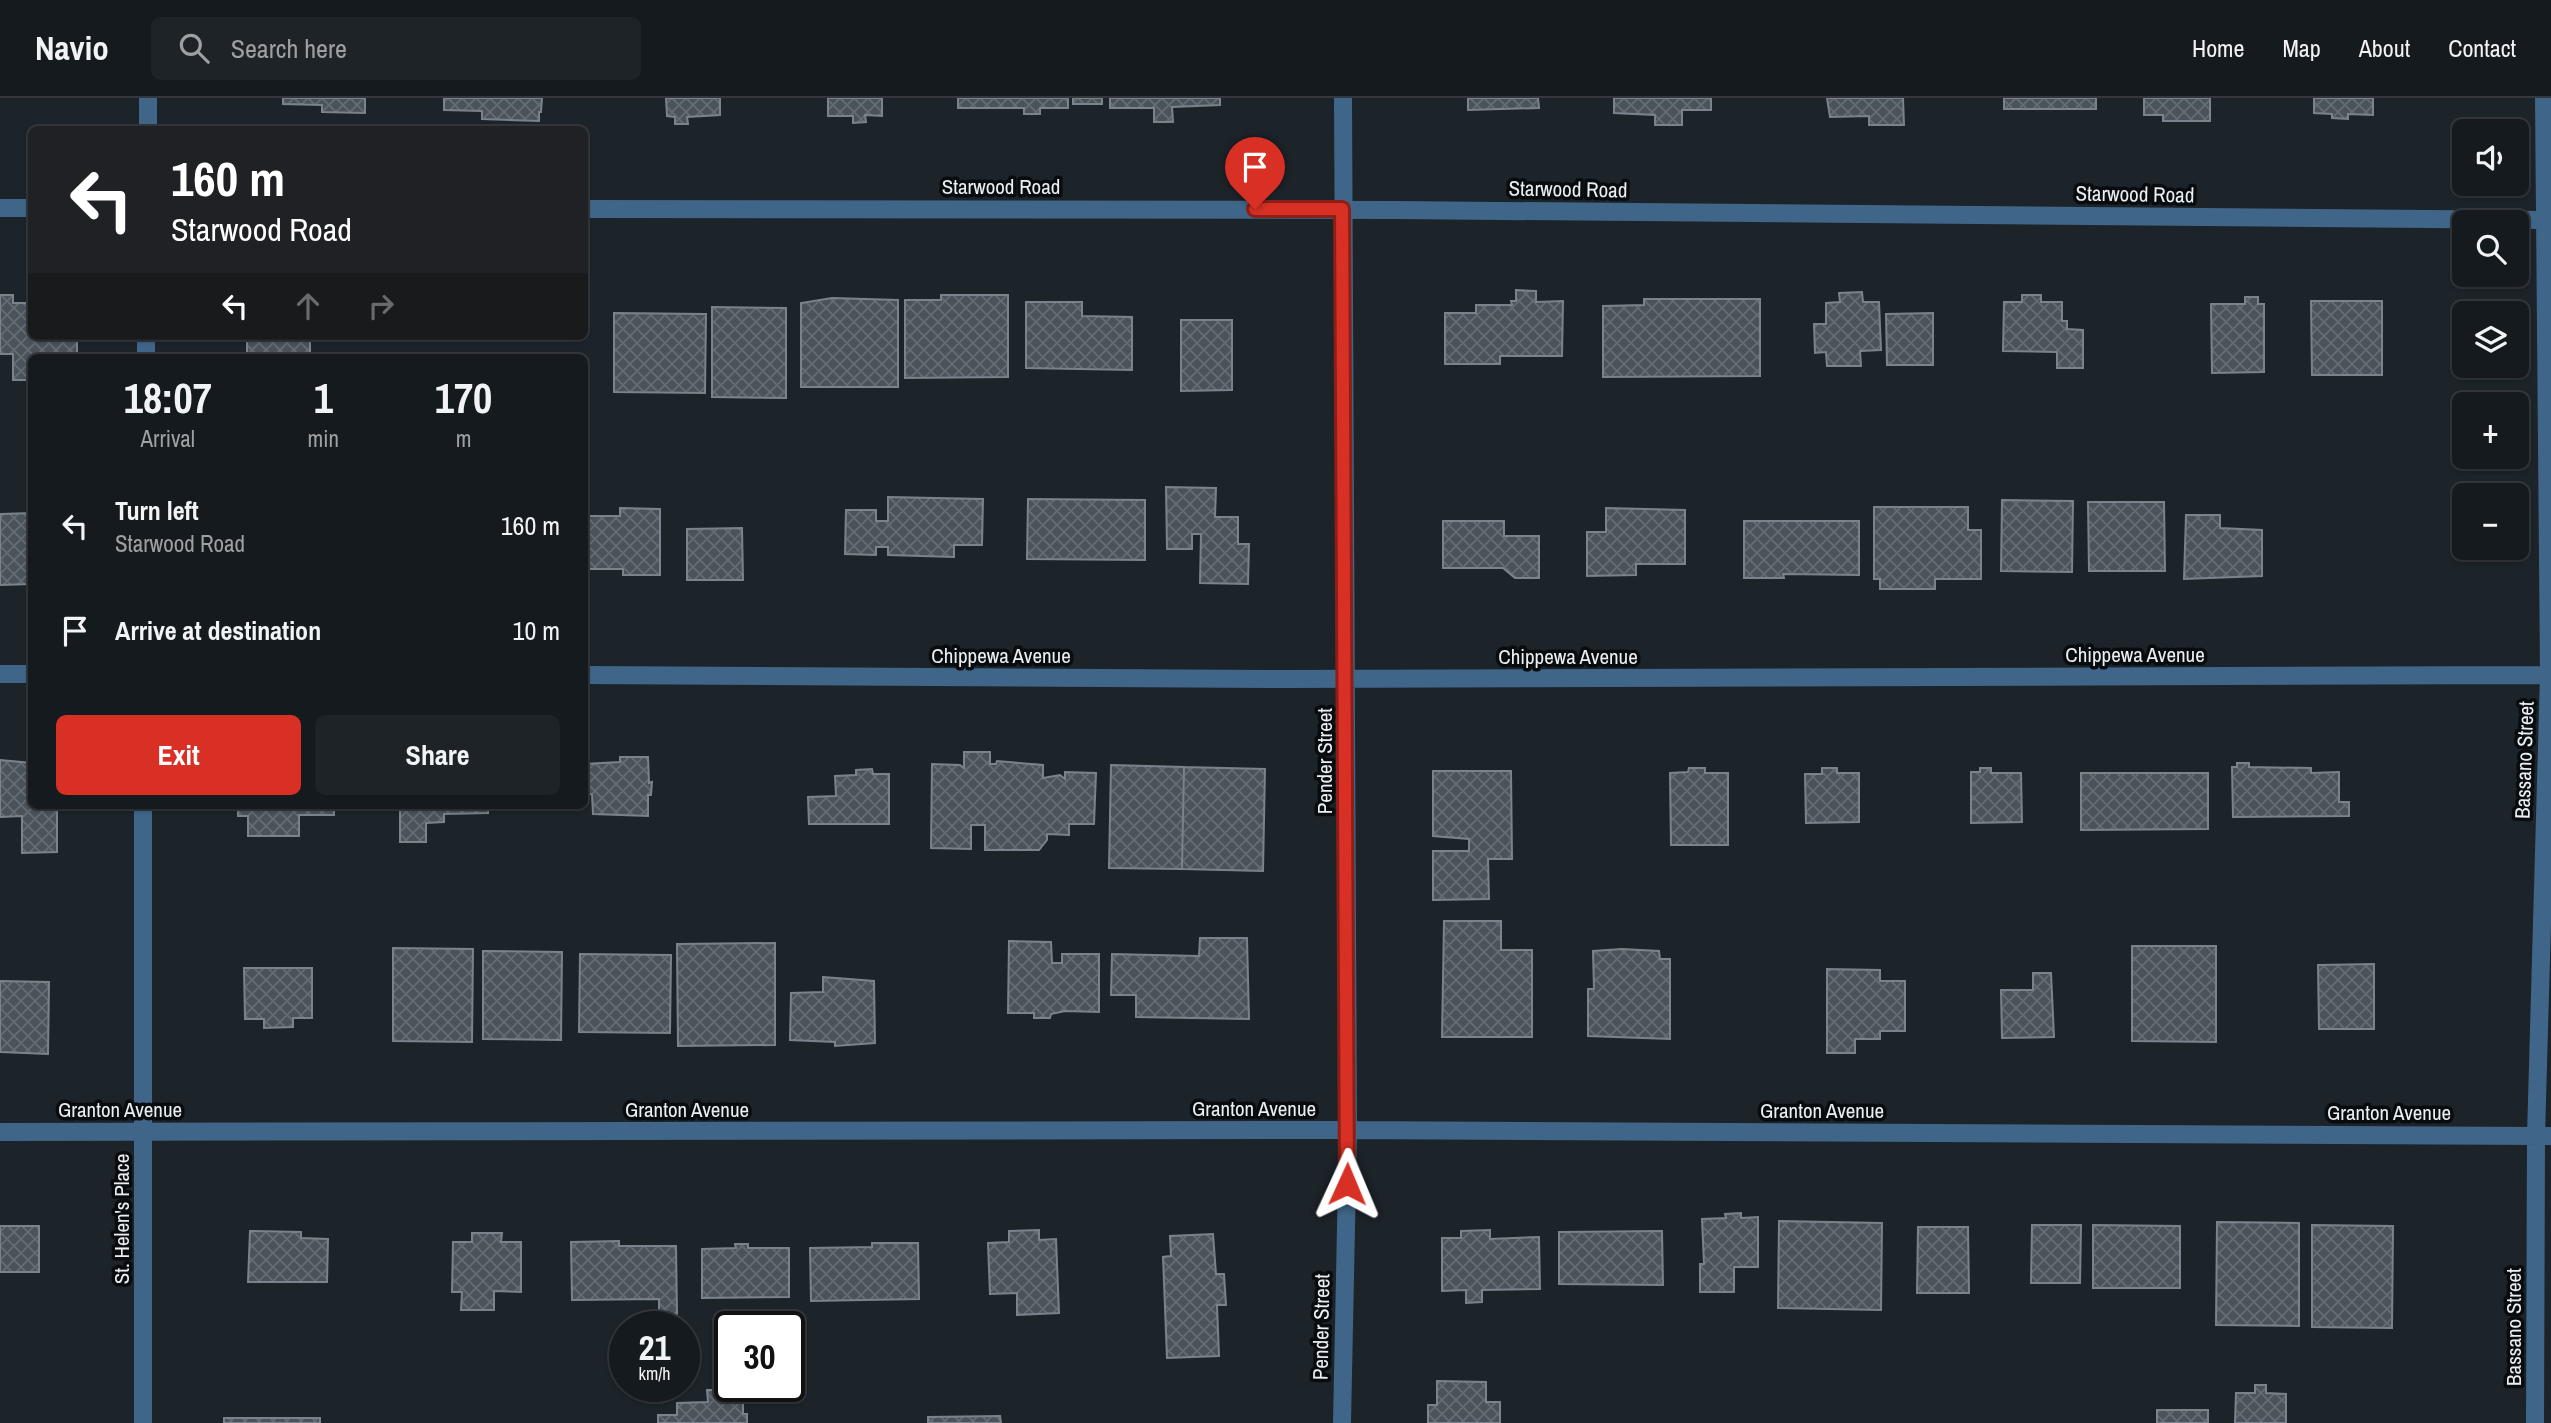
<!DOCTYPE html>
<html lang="en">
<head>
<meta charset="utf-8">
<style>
  :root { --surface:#151a1f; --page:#1e2328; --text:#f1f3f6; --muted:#9da1a4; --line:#34383d; --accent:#d93025 }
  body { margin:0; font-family:"Archivo Narrow",sans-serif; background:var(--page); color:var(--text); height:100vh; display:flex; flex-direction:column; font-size:26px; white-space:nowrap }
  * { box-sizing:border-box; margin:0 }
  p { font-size:23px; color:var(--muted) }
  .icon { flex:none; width:38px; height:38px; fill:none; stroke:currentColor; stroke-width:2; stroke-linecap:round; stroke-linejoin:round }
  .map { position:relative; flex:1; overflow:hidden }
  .details { position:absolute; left:28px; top:256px; width:560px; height:455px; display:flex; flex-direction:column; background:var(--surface); border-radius:10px; box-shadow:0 2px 5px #0004,0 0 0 2px var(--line) }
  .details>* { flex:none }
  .hud { position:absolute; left:28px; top:28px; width:560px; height:214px; border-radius:10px; box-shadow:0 2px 5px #0004,0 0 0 2px var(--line); background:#202124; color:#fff; overflow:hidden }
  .controls { position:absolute; left:2452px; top:21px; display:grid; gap:14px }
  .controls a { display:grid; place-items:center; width:77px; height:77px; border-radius:10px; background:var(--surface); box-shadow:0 2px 5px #0004,0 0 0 2px var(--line); font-size:35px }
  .speed { position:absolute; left:609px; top:1213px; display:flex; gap:14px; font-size:35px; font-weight:700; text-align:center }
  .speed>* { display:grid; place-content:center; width:91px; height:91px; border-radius:50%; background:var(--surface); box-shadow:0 2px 5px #0004,0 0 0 2px var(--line); line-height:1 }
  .speed small { font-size:18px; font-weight:400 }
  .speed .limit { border:4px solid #111; border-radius:10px; background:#fff; color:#111 }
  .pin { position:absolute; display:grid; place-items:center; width:60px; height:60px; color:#fff; margin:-72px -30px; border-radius:50% 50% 50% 0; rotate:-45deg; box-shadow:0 0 7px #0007 }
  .pin .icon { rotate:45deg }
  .me { position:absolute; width:77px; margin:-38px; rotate:1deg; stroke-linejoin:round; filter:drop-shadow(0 0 5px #0008) }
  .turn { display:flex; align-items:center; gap:24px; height:147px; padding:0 28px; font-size:32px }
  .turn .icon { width:91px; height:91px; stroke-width:2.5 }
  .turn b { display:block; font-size:49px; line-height:60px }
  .lanes { display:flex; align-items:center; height:66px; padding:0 28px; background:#0003; justify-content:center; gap:35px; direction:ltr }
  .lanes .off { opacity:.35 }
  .eta { display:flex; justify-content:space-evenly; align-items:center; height:119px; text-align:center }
  .eta b { font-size:42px; font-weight:700; line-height:49px }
  .action { display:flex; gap:14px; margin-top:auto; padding:14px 28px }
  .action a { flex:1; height:80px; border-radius:10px; background:var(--accent); color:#fff; font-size:28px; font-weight:700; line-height:80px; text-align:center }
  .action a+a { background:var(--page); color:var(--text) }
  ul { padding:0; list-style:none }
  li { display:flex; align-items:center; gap:21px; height:105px; padding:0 28px }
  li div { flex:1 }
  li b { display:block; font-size:26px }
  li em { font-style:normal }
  header { display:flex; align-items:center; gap:42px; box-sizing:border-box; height:98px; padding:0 35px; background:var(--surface); border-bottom:2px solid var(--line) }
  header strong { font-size:33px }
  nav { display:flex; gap:38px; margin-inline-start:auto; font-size:24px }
  .search { width:490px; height:63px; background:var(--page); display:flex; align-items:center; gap:18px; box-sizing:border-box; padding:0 24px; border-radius:10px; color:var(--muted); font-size:26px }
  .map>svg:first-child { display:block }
</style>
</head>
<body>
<header>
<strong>Navio</strong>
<div class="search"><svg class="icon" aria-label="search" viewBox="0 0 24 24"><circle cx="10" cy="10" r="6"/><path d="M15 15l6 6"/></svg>Search here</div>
<nav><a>Home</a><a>Map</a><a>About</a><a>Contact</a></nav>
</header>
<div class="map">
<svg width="2551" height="1325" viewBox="0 0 2551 1325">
  <defs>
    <pattern id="building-cross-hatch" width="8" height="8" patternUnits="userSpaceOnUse" patternTransform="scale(1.75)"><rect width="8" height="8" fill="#4b535a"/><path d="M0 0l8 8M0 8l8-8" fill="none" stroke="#656c72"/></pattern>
  </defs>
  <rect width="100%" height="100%" fill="#1c2329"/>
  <path fill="url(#building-cross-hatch)" stroke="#7a838b" stroke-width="2" d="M283 0H365V15L322 14V7L283 6Z
    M444 0H542L541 14H539V23L482 21V13L444 12Z
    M666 0H720V17L687 19 688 26H675V19L667 18Z
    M828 0H882V18L865 17 866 24 853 25V18H828Z
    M958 0H1068V10H1040V16H1024V10H958Z
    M1073 0H1102V6H1073Z
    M1110 0H1220V7L1172 9 1173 24H1154V10H1110Z
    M1468 0H1538L1539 10 1468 12Z
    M1614 0H1711V12H1682V27H1655V17L1614 15Z
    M1827 0H1903L1904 27H1869V18L1830 19Z
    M2004 0H2096V11H2004Z
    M2144 0H2210V23H2163V17H2144Z
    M2314 0H2373V17L2348 16V21L2332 20V16L2314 15Z
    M1516 192 1536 193V204L1563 203 1562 258H1500V266H1445V215H1476V207H1512L1511 203H1516Z
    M1862 194 1863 204H1879L1881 252 1860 253 1861 268H1827L1826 254 1815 255 1814 226H1826V205L1840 204 1839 195Z
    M0 197H13V205H32V238H77V256L32 259V282H13V256H0Z
    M941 197H1008V279L905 280V202H941Z
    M2022 197H2041V204H2062V223H2067V231L2083 232V270H2057V254L2003 253 2004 204H2022Z
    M2245 199H2258V206H2264V274L2212 275 2211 206H2245Z
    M832 200 898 202V289H801V205Z
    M1644 201H1760V278L1603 279V208L1644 207Z
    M2311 203H2382V277H2312Z
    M1026 204H1082V218L1132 219V272L1026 270Z
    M712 209 786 210V300L712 299Z
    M614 215 706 216 705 295 614 294Z
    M1933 215V267H1887L1886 216Z
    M1181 222H1232V292L1181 293Z
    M247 238H310V259H247Z
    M1166 389 1216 390 1215 419H1238V446H1249L1248 486 1200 485 1201 436H1192V451H1167Z
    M888 399 983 401 982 447H954V459L888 457V449H876V457L845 456 846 412H876V423H888Z
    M1028 401 1145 402V462L1027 461Z
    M2002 402 2073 403 2072 474 2001 473Z
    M2088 404H2164L2165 473H2089Z
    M1874 409H1968V432H1981V481H1935V491H1880V481H1874Z
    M620 410 660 411V477H623V471H584V418H620Z
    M1606 410 1685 412V466H1636V477L1587 478V434H1606Z
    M32 415V486L0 487V416Z
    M2186 417H2220V430L2262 432V478L2184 481Z
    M1443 423H1504V438H1539V480H1515L1503 470H1443Z
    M1744 423H1859V477L1783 476 1784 480H1744Z
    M742 430 743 482H687V431Z
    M964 654H990V666H996L997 663 1043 667V680L1060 677 1065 681V674L1096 675 1094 726H1069V737L1047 736V742L1039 752H985V727H971V751L931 750 932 666 960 667 964 670Z
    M620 659H648L649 685 652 684 651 697H648V718L593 716 592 697 587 694V705H584V666L620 664Z
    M0 662 32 665V707H57V754L22 755V718L0 719Z
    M2237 665H2249V669L2311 670V675L2339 674V704H2349V718L2233 719 2232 669H2237Z
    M1111 667 1184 669 1182 771 1109 770Z
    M1184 669 1265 671 1263 773 1182 771Z
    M1689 670H1705V675H1728V747H1671L1670 675 1688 674Z
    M1822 670H1837V675H1859V724L1806 725 1805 676H1822Z
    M1980 670H1991V675H2021L2022 724 1971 725V674H1980Z
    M872 671 873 676H889V726H809L808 699 836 698 835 678 856 677V672Z
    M1433 673H1511L1512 761H1488L1489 801 1433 802V753H1469V741L1433 738Z
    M2081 675H2208V731L2081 732Z
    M238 707H334V717H299V738H248V718H238Z
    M400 707H488V715L444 716V724L426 725V744H400Z
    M1444 823H1501V852H1532V939H1442Z
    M1200 840H1247L1249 921 1136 919V897H1111L1112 856 1199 858Z
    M1009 843 1051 844 1052 865H1062V856H1099V914L1065 913 1051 916 1050 920H1034V915H1008Z
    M775 845V947L678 948 677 846Z
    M2132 848H2216V944L2132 943Z
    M393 850 473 851 472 944 393 943Z
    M1622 851 1659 853 1660 861H1670V941L1588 938V891H1594L1593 853Z
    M483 853 562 854 561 942 483 941Z
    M580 856 671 857 670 935 579 934Z
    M2374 866V931H2319L2318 867Z
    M244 870H312V920H293V929L264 930V921H245Z
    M1827 871 1880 872V883H1905V933H1880V941H1855V955H1827Z
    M2033 875H2051L2054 939 2002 940 2001 892H2033Z
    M823 879 874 883 875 945 835 948V944L790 942 791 895 823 894Z
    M0 883 49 884 48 956 0 954Z
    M1741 1115V1120L1758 1119V1169H1734V1194H1700V1166H1704L1702 1121 1726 1120 1725 1116Z
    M1779 1123 1882 1125 1881 1212 1778 1210Z
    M2217 1124 2299 1125V1228L2216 1227Z
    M2032 1127H2081L2080 1185H2031Z
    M2093 1127 2180 1128V1190H2093Z
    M2312 1127 2393 1128 2392 1230 2312 1229Z
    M0 1128H39V1174H0Z
    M1918 1129H1968L1969 1195H1917Z
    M1039 1132V1142L1056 1141 1059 1215 1017 1217V1195L990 1196 988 1145 1009 1144V1133Z
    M1490 1132V1141L1539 1139 1540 1191 1482 1192V1204L1466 1205V1192L1442 1193V1140H1461V1133Z
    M250 1133 301 1134V1140L328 1141 327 1184H248Z
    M1662 1133 1663 1187 1559 1186V1134Z
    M472 1135H502L501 1144H521V1194L494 1193V1212H461L462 1194H452L453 1144H472Z
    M1213 1136 1216 1176H1224L1226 1207H1217L1219 1258 1167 1260 1163 1159 1171 1158 1170 1138Z
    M619 1143V1148H676L677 1216H659V1201L572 1202 571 1144Z
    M872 1145H918L919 1201 811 1203 810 1150 872 1149Z
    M735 1146H748V1150H789V1199L702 1200V1151L736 1150Z
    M1437 1283 1486 1284V1304H1500V1325H1428V1307H1437Z
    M2255 1287H2266V1295L2286 1296V1325H2235L2236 1295H2255Z
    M707 1292H743V1316H747V1325H658V1317H677V1305L708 1304Z
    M2157 1312H2208V1325H2157Z
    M1000 1318 1001 1325H928V1319Z
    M224 1320H320V1325H224Z"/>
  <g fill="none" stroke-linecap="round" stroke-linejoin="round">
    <path stroke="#3f6688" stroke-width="18" d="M148 32V0
      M0 110H32
      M584 111 1396 112 2551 122
      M146 259V238
      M0 576H32
      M584 577 1282 581 2551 577
      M143 707V1325
      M0 1034 1348 1032 2551 1038
      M1342 1325 1348 1032 1343 0
      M2535 1325 2536 1038 2549 577 2544 0"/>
  </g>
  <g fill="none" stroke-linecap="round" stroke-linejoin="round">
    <defs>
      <path id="route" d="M1255 111H1342L1347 1086"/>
    </defs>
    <use href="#route" stroke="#8d1f18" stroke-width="18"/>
    <use href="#route" stroke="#d93025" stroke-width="12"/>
  </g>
  <g text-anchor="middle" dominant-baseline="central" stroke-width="7" stroke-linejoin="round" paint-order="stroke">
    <g font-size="21" fill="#eaeff3" stroke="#090c0f">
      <text x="1001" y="88">Starwood Road</text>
      <text transform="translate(1568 91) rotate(1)">Starwood Road</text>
      <text transform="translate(2135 96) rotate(1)">Starwood Road</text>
      <text x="2135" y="556">Chippewa Avenue</text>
      <text x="1001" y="557">Chippewa Avenue</text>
      <text x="1568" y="558">Chippewa Avenue</text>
      <text transform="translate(2524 662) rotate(-88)">Bassano Street</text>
      <text transform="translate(1324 663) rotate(-90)">Pender Street</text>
      <text x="1254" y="1010">Granton Avenue</text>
      <text x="120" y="1011">Granton Avenue</text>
      <text x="687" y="1011">Granton Avenue</text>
      <text x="1822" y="1012">Granton Avenue</text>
      <text x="2389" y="1014">Granton Avenue</text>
      <text transform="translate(121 1121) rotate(-90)">St. Helen's Place</text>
      <text transform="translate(1321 1229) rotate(-89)">Pender Street</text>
      <text transform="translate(2513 1229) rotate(-90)">Bassano Street</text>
    </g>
  </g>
</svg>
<div class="controls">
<a><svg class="icon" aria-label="sound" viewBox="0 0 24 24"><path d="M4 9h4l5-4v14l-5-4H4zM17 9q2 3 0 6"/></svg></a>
<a><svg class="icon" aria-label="search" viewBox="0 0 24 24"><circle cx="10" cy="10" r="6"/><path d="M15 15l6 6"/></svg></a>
<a><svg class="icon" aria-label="layers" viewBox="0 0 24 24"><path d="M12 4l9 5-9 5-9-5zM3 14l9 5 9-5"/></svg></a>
<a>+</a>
<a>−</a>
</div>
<div class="speed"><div>21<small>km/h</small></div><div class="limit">30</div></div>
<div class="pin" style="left:1255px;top:111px;background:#d93025"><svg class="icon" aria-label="arrive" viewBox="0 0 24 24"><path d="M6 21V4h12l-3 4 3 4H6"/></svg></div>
<svg class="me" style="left:1347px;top:1086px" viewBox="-20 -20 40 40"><path d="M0-17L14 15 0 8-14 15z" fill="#d93025" stroke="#fff" stroke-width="4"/></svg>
<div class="hud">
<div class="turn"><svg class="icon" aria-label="left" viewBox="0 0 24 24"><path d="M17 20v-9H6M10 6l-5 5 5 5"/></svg><div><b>160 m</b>Starwood Road</div></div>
<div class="lanes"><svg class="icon" aria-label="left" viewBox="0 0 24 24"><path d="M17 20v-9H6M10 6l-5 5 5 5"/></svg><svg class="icon off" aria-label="ahead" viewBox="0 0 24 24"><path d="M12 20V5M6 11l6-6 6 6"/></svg><svg class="icon off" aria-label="right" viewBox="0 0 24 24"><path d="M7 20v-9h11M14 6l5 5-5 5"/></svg></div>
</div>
<section class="details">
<div class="eta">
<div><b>18:07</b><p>Arrival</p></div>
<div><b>1</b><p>min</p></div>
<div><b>170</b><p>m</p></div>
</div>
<ul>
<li><svg class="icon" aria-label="left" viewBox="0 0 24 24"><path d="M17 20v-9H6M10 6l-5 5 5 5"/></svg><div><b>Turn left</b><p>Starwood Road</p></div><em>160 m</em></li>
<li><svg class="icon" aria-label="arrive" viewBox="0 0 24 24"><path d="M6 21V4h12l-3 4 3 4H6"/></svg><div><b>Arrive at destination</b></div><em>10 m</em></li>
</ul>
<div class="action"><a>Exit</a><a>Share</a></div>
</section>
</div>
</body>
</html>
